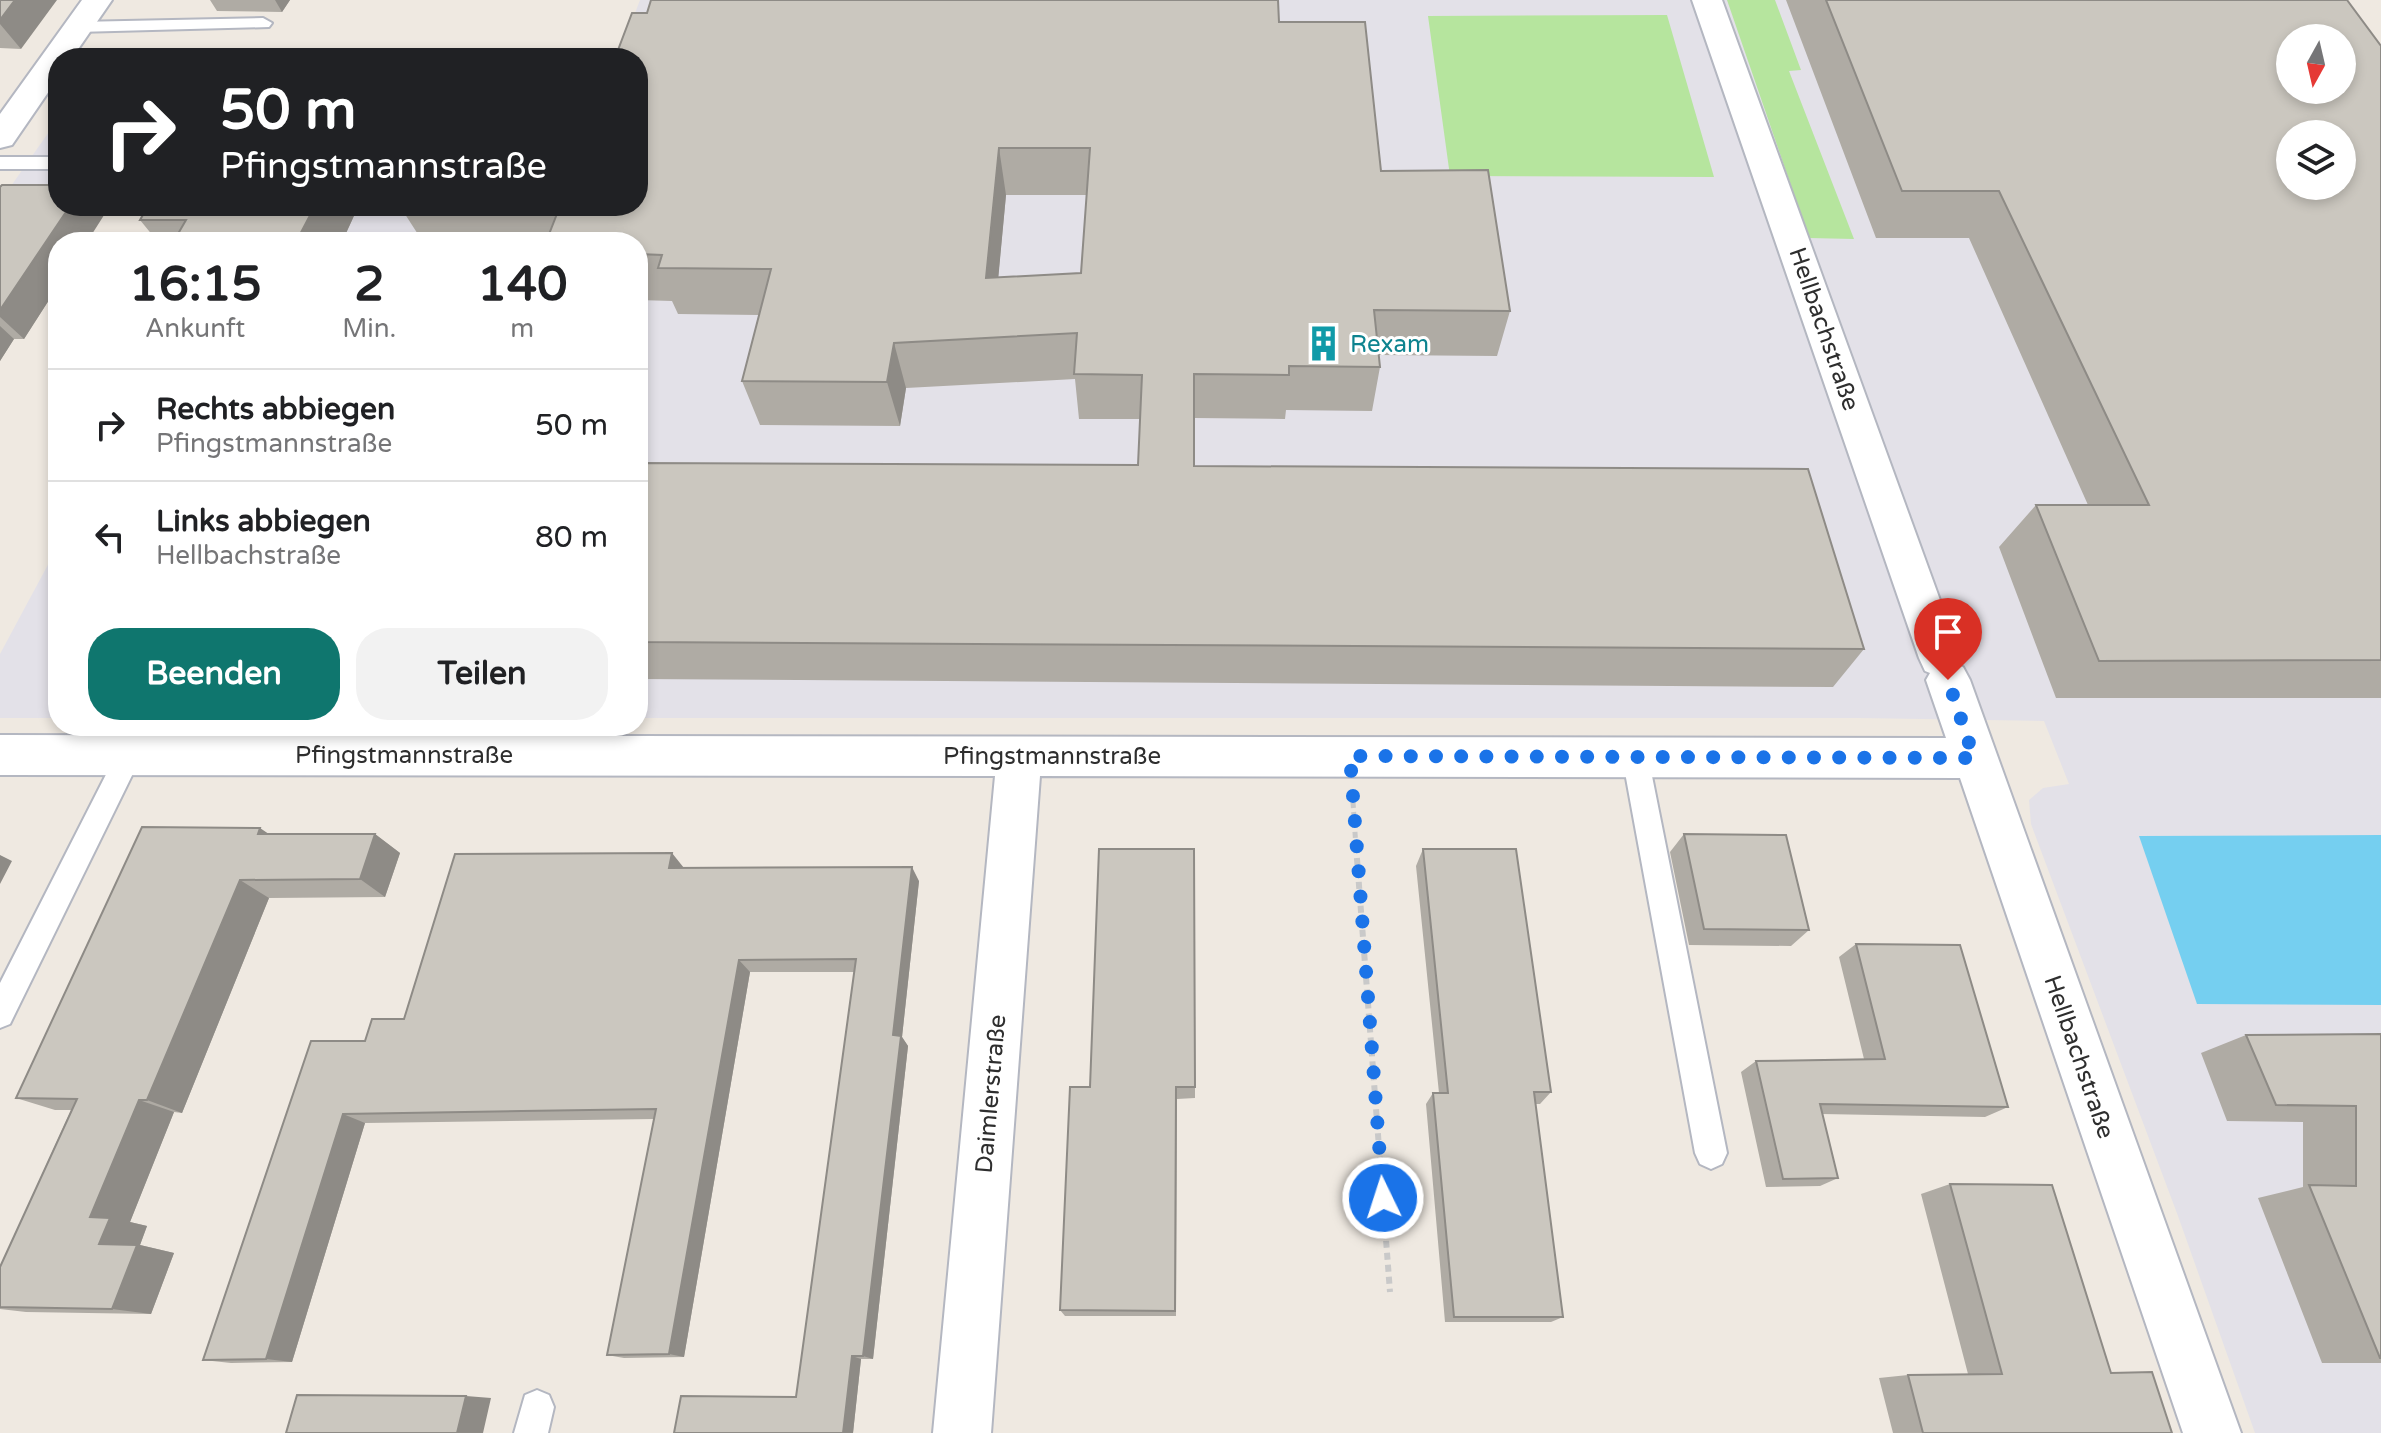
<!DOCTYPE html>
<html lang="de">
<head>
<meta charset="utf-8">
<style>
  :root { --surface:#fff; --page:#f2f2f2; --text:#202124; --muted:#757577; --line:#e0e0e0; --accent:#0f766e }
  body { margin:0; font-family:"Varela Round",sans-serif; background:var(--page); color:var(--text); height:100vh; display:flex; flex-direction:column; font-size:30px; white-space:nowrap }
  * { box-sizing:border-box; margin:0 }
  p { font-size:26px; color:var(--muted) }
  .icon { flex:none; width:44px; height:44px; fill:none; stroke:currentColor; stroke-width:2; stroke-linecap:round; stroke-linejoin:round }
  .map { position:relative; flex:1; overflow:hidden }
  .sheet { position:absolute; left:48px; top:232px; width:600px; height:504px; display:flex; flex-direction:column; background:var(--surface); border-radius:32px; box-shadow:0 4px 12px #0003 }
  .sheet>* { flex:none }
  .banner { position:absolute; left:48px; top:48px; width:600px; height:168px; border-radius:32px; box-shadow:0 4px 12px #0003; background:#202124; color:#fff; overflow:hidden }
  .needle { width:52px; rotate:188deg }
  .fabs { position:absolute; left:2276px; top:24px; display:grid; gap:16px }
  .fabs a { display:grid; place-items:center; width:80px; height:80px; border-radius:50%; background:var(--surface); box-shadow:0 4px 12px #0003; font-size:40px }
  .pin { position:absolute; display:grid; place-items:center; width:68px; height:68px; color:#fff; margin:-82px -34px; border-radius:50% 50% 50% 0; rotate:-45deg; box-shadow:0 0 8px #0007 }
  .pin .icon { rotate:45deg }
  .me { position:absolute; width:88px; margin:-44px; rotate:356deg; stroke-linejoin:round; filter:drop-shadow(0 0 6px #0008) }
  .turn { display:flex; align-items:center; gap:28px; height:168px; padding:0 40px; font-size:36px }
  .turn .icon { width:104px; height:104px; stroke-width:2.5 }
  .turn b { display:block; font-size:56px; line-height:68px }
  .eta { display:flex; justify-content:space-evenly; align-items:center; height:136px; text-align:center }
  .eta b { font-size:48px; font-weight:700; line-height:56px }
  .cta { display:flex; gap:16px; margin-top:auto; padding:16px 40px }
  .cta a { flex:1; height:92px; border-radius:32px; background:var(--accent); color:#fff; font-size:32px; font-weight:700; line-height:92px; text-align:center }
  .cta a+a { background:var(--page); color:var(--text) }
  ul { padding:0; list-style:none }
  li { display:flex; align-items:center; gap:24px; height:112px; padding:0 40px; border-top:2px solid var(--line) }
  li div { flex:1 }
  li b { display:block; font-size:30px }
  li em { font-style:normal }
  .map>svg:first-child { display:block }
</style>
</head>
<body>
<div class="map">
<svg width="2381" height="1433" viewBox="0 0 2381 1433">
  <rect width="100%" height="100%" fill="#efe9e1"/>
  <path fill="#e3e1e8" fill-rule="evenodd" d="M640 0H2314L2290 38V90H2342L2381 100V1433H2255L2178 1216 2031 824 2029 800 2043 788 2069 784 2044 721 1859 718H638V242H161L180 206H638V58H618ZM2290 134H2342V186H2290Z
    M58 119V196H4Z
    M58 546V718H0V654Z"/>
  <path fill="#b6e59e" d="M1727 0H1775L1801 70 1789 71 1854 239 1809 238Z
    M1667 15 1714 177 1450 176 1428 16Z"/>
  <path fill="#75cff0" d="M2381 835V1005L2197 1004 2139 836Z"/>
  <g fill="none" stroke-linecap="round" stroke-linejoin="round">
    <defs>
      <path id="lane" d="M263 18 272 23 269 27 77 32 68 27 77 22Z
        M0 157H58V169H0Z
        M129 743 138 747 142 755 10 1024 0 1028V983L120 747Z
        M1635 744 1644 748 1648 756 1727 1153 1722 1164 1711 1169 1700 1164 1695 1153 1622 756 1626 748Z
        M537 1390 549 1395 554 1407 548 1433H514L525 1395Z"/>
      <path id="street" d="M82 0H112L72 58H58V78L12 145 0 148V114Z
        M1692 0H1722L1961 658 1958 665 1963 667 1970 680 2241 1433H2183L1960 778 1040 776 991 1433H933L995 776 0 775V735L1946 738 1926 680 1930 673 1925 671 1919 658Z"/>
    </defs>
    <use href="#lane" stroke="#b4b7c1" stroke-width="4"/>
    <use href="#street" stroke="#b4b7c1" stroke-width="4"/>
    <path stroke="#c9c9c9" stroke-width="5" stroke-dasharray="6 4" stroke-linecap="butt" d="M1353 802 1356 848"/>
    <path stroke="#c9c9c9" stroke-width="6" stroke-dasharray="7 5" stroke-linecap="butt" d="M1356 846 1390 1292"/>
    <use href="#lane" fill="#fff" fill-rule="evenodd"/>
    <use href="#street" fill="#fff" fill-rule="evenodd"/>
  </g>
  <path fill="#afaba4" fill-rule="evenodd" d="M0 0 21 49 0 48Z
    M210 0H290L282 12 217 11Z
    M1786 0H2347L2381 46V698H2056L1999 547 2036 505H2088L1969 238H1876Z
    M647 13 1279 22 1381 171 1510 311 1497 356 1379 355 1380 367 1372 411 1286 410 1285 419 1194 418V466L1864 649 1833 687 638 679V463L1138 465 1140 419H1079L1075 379 906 388 900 426 760 425 742 381 759 315 678 314 672 301 638 300V242H423L401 208 638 206ZM1006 195H1087L1081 273 998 278Z
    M0 187 58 206H102L106 212 58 242V286L24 339H14L0 361Z
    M358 207 342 242H158L140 220Z
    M269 834H375L400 853 385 897 269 898 182 1113 174 1112 130 1222 147 1226 140 1245 174 1253 151 1314 26 1312 0 1309V1267L71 1110H55L16 1098Z
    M1684 834 1809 930 1791 946 1689 945 1670 852Z
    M1423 849 1551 1092 1540 1104H1535L1563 1317 1551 1322H1445L1426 1104 1433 1093H1439L1416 866Z
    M684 868 919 881 902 1037 908 1046 873 1359H861L853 1433H674L796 1397 854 972H750L684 1357 624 1358 607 1355 654 1119 365 1123 292 1362 231 1363 203 1360 365 1041Z
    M1856 944 2008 1107 1985 1117 1822 1114 1838 1178 1820 1186 1766 1187 1741 1072 1756 1061 1864 1059 1839 957Z
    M2381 1034V1363H2322L2258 1198 2303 1187V1122L2227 1121 2201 1053 2246 1035Z
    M1070 1087H1195V1098L1177 1099 1176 1316H1065L1060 1310Z
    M1950 1184 2111 1373 2172 1433H1893L1879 1378 1908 1375 1968 1374 1921 1194Z"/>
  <path fill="#8e8b86" d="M15 0H57L21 49 0 24V20Z
    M275 0H290L282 12Z
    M999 148 1006 195 994 324 986 278Z
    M70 206H102L106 212 87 242H58V286L24 339 0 317V310Z
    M315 206H358V207L342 242H299L297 240Z
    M0 326 14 339 0 361Z
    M894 343 906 388 900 426 887 382Z
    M260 828 288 847 258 834Z
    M375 834 400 853 385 897 360 879Z
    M672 853 684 868H669Z
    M0 855 12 861 0 884Z
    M912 867 919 881 902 1037 908 1046 873 1359 863 1356 893 1035Z
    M240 880 269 898 182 1113 147 1100Z
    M739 960 750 972 684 1357 669 1354Z
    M139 1100 174 1112 130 1222 147 1226 140 1245 174 1253 151 1314 112 1309 99 1244 90 1217Z
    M343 1114 365 1123 292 1362 266 1359Z
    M852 1356 861 1359 853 1433H843Z
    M466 1396 491 1398 483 1433H457Z"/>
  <path fill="#cbc7bf" stroke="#8e8b86" stroke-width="2" fill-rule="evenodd" d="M0 0H15L0 20Z
    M651 0H1278L1279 22H1365L1381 171 1488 170 1510 311 1374 310 1380 367 1289 366V375L1194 374V466L1808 469 1864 649 638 642V463L1138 465 1142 375 1074 374 1077 333 894 343 887 382 742 381 771 269 658 268 662 255 638 254V242H546L560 206 401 208 402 206H638V58H615L632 13H647ZM999 148H1090L1081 273 986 278Z
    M1826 0H2347L2381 46V660L2099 661 2036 505H2149L1999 191H1902ZM2290 38H2342V90H2290ZM2290 134H2342V186H2290Z
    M2 185H58V206H70L0 310V187Z
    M148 206H315L297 240 175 239 186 220H140Z
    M142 827 260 828 258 834H375L360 879 240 880 147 1100H139L90 1217 110 1218 99 1244 137 1245 112 1309 0 1307V1267L77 1099 16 1098Z
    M1684 834 1786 835 1809 930 1704 929Z
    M1099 849H1194L1195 1087H1176L1175 1311 1060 1310 1070 1087H1090Z
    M1423 849H1516L1551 1092H1534L1563 1317H1454L1433 1093H1448Z
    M672 853 669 868 912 867 893 1035 901 1036 863 1356H852L843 1433H674L681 1396 796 1397 856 959 739 960 669 1354 607 1355 656 1109 522 1111 343 1114 266 1359 203 1360 311 1041H365L372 1019H404L455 854Z
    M1856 944 1960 945 2008 1107 1820 1104 1838 1178 1783 1179 1756 1061 1885 1059Z
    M2381 1034V1358H2380L2309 1185 2356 1186V1106L2276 1105 2246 1035Z
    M1950 1184 2052 1185 2111 1373 2152 1372 2172 1433H1923L1908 1375 2002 1374Z
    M297 1395 466 1396 457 1433H286Z"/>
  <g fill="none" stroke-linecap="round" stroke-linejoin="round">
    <path stroke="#1a73e8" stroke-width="14" stroke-dasharray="0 25.2" d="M1383 1198 1350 756 1974 758 1948 680"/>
  </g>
  <defs>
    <symbol id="building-bare" viewBox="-9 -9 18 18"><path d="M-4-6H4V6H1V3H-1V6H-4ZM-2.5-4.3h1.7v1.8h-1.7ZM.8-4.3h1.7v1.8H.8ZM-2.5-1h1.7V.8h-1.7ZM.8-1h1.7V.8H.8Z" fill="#0f9aa8" stroke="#fff" stroke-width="2.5" paint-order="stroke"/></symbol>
  </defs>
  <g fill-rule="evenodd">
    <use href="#building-bare" x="1298" y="318" width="51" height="51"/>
  </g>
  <g text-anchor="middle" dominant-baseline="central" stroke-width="6" stroke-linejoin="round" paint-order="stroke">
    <g font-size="24" fill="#2e2e2e" stroke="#fff">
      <text transform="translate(1824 329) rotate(71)">Hellbachstraße</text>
      <text x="404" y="755">Pfingstmannstraße</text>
      <text x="1052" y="756">Pfingstmannstraße</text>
      <text transform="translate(2079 1057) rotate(71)">Hellbachstraße</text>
      <text transform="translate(991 1094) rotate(-85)">Daimlerstraße</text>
    </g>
    <g font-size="24" fill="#0d838f" stroke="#fff" text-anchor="start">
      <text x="1350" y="344">Rexam</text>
    </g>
  </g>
</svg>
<div class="fabs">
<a><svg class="needle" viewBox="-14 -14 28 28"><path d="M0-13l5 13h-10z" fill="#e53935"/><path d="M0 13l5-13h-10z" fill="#757577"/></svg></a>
<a><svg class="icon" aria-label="layers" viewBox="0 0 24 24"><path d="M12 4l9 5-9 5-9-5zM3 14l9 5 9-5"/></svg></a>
</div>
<div class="pin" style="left:1948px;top:680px;background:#d93025"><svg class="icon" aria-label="arrive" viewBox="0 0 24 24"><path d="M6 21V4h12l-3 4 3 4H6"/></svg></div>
<svg class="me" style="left:1383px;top:1198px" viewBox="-20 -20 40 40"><circle r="17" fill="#1a73e8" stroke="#fff" stroke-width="3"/><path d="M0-11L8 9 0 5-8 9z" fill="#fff"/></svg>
<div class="banner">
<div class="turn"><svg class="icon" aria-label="right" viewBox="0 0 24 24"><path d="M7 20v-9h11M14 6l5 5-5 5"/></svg><div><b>50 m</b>Pfingstmannstraße</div></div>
</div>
<section class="sheet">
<div class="eta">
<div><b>16:15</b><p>Ankunft</p></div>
<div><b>2</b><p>Min.</p></div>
<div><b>140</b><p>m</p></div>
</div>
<ul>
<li><svg class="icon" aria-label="right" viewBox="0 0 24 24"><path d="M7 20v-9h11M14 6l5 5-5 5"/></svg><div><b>Rechts abbiegen</b><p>Pfingstmannstraße</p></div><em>50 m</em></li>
<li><svg class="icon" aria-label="left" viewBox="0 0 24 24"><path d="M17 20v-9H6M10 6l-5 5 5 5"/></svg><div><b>Links abbiegen</b><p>Hellbachstraße</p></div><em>80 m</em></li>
</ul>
<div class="cta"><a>Beenden</a><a>Teilen</a></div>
</section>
</div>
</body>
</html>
